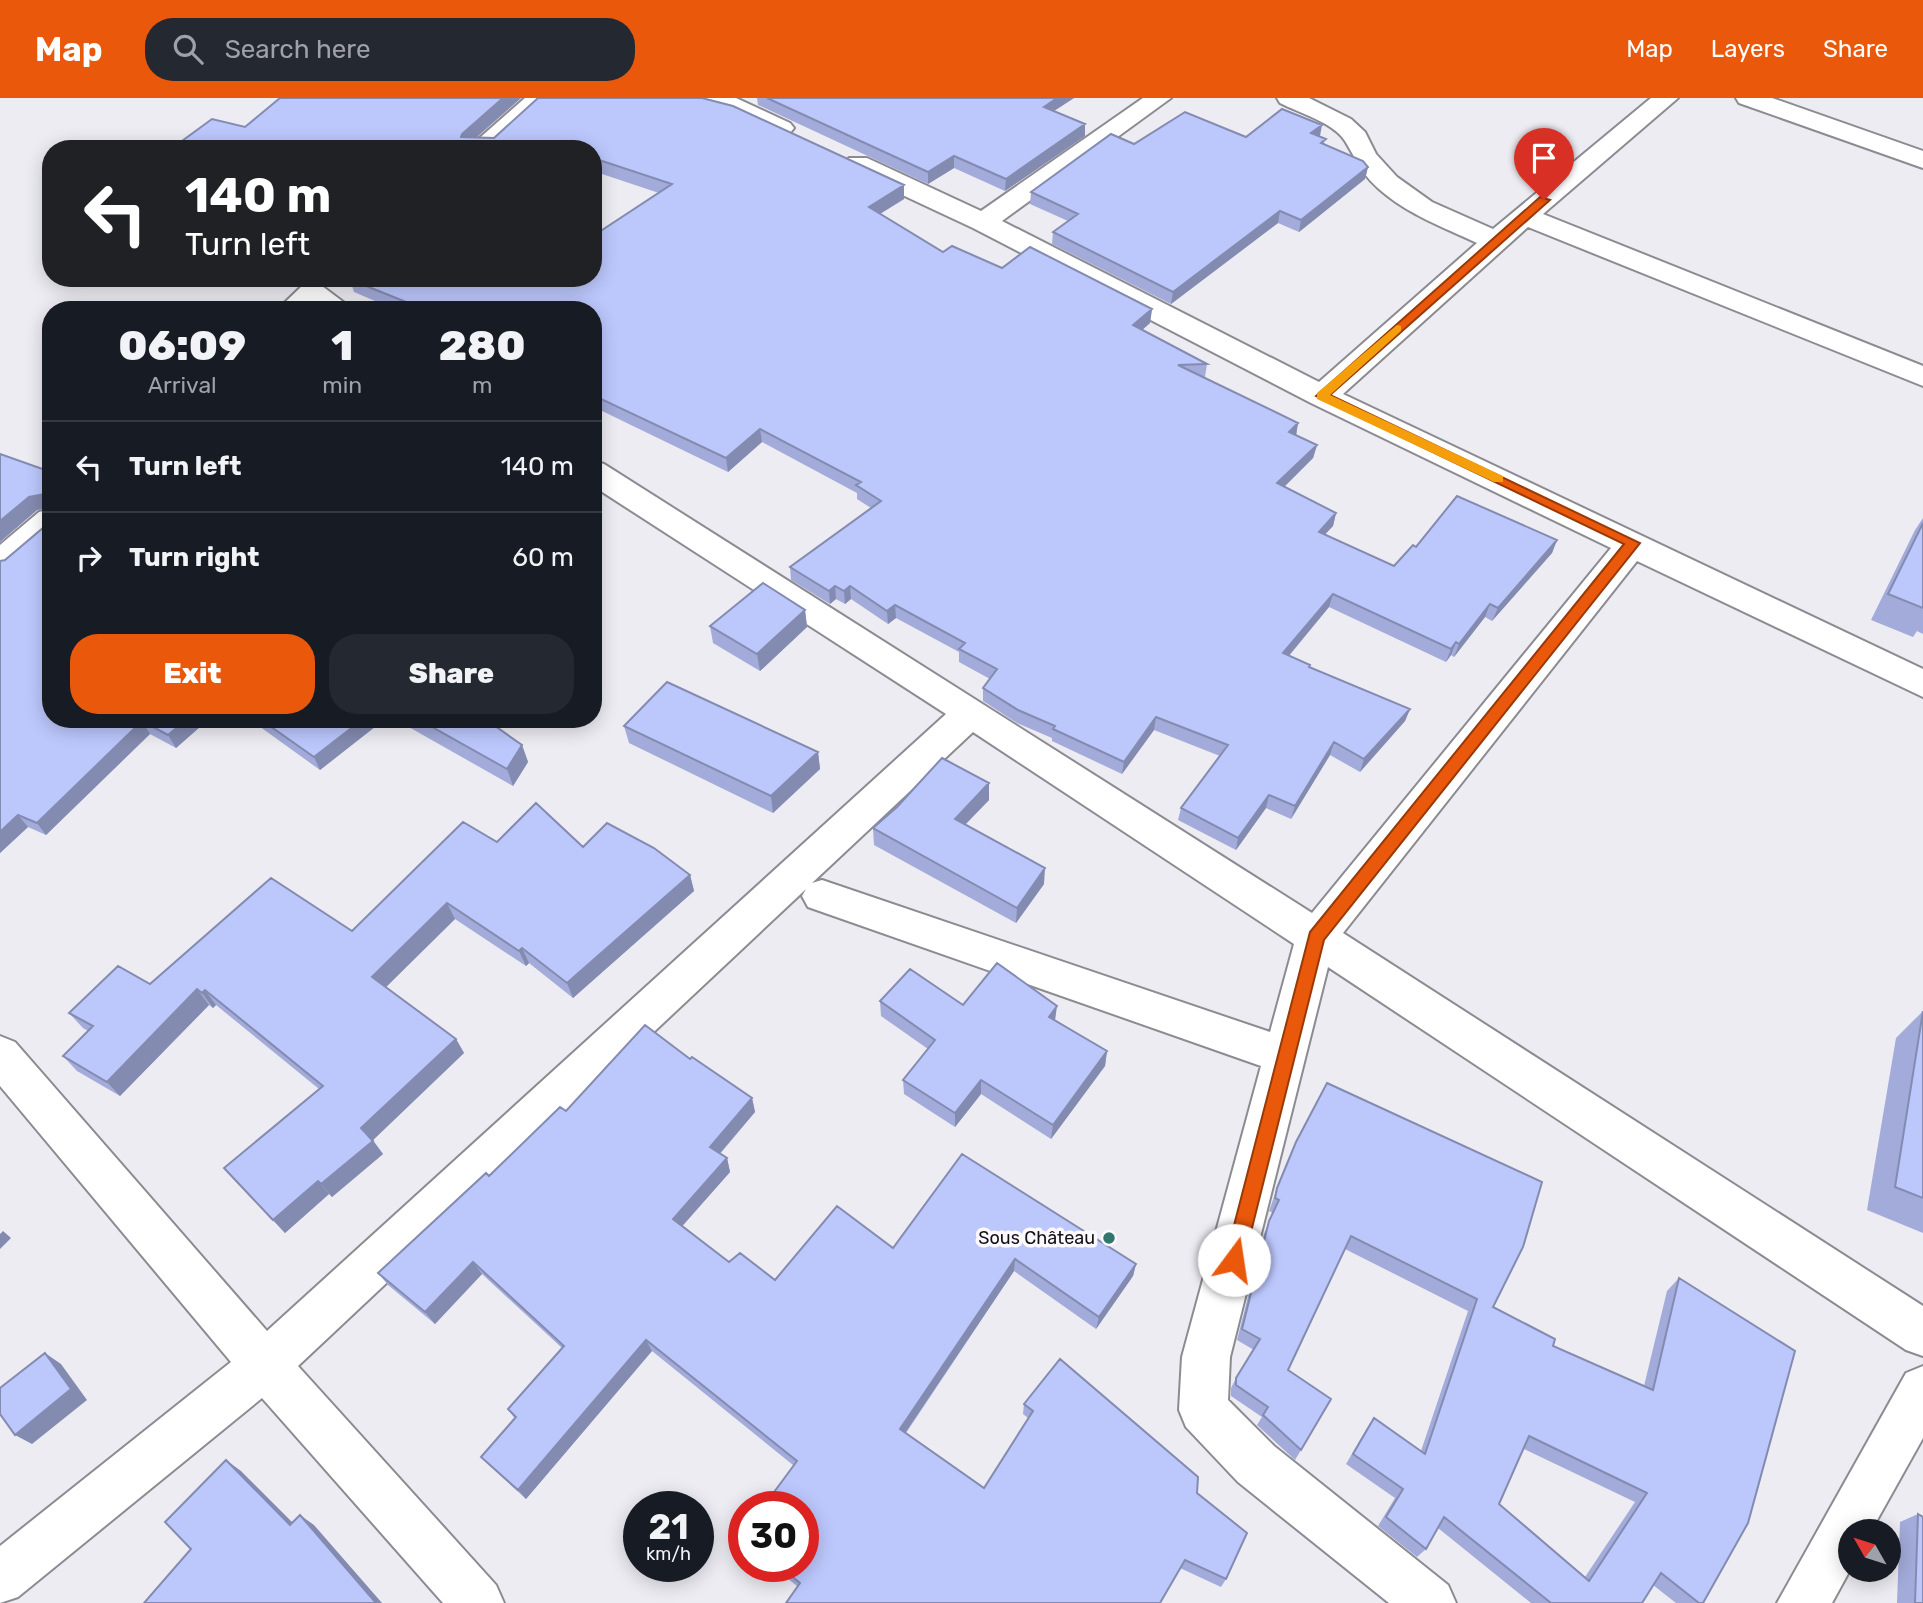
<!DOCTYPE html>
<html lang="en">
<head>
<meta charset="utf-8">
<style>
  :root { --surface:#171b24; --page:#242831; --text:#f1f3f6; --muted:#9ea1a6; --line:#363941; --accent:#ea580c }
  body { margin:0; font-family:Rubik,sans-serif; background:var(--page); color:var(--text); height:100vh; display:flex; flex-direction:column; font-size:26px; white-space:nowrap }
  * { box-sizing:border-box; margin:0 }
  p { font-size:23px; color:var(--muted) }
  .icon { flex:none; width:38px; height:38px; fill:none; stroke:currentColor; stroke-width:2; stroke-linecap:round; stroke-linejoin:round }
  .map { position:relative; flex:1; overflow:hidden }
  .details { position:absolute; left:42px; top:203px; width:560px; height:427px; display:flex; flex-direction:column; background:var(--surface); border-radius:28px; box-shadow:0 4px 18px #0003 }
  .details>* { flex:none }
  .hud { position:absolute; left:42px; top:42px; width:560px; height:147px; border-radius:28px; box-shadow:0 4px 18px #0003; background:#202124; color:#fff; overflow:hidden }
  .needle { width:46px; rotate:309deg }
  .tools { position:absolute; left:1838px; top:1421px; display:grid; gap:14px }
  .tools a { display:grid; place-items:center; width:63px; height:63px; border-radius:50%; background:var(--surface); box-shadow:0 4px 18px #0003; font-size:35px }
  .speed { position:absolute; left:623px; top:1393px; display:flex; gap:14px; font-size:35px; font-weight:700; text-align:center }
  .speed>* { display:grid; place-content:center; width:91px; height:91px; border-radius:50%; background:var(--surface); box-shadow:0 4px 18px #0003; line-height:1 }
  .speed small { font-size:18px; font-weight:400 }
  .speed .limit { border:10px solid #d22; background:#fff; color:#111 }
  .pin { position:absolute; display:grid; place-items:center; width:60px; height:60px; color:#fff; margin:-72px -30px; border-radius:50% 50% 50% 0; rotate:-45deg; box-shadow:0 0 7px #0007 }
  .pin .icon { rotate:45deg }
  .me { position:absolute; width:77px; margin:-38px; rotate:14deg; stroke-linejoin:round; filter:drop-shadow(0 0 5px #0008) }
  .turn { display:flex; align-items:center; gap:24px; height:147px; padding:0 28px; font-size:32px }
  .turn .icon { width:91px; height:91px; stroke-width:2.5 }
  .turn b { display:block; font-size:49px; line-height:60px }
  .eta { display:flex; justify-content:space-evenly; align-items:center; height:119px; text-align:center }
  .eta b { font-size:42px; font-weight:800; line-height:49px }
  .action { display:flex; gap:14px; margin-top:auto; padding:14px 28px }
  .action a { flex:1; height:80px; border-radius:28px; background:var(--accent); color:#fff; font-size:28px; font-weight:800; line-height:80px; text-align:center }
  .action a+a { background:var(--page); color:var(--text) }
  ul { padding:0; list-style:none }
  li { display:flex; align-items:center; gap:21px; height:91px; padding:0 28px; border-top:2px solid var(--line) }
  li div { flex:1 }
  li b { display:block; font-size:26px }
  li em { font-style:normal }
  header { display:flex; align-items:center; gap:42px; box-sizing:border-box; height:98px; padding:0 35px; background:var(--accent); color:#fff }
  header strong { font-size:33px }
  nav { display:flex; gap:38px; margin-inline-start:auto; font-size:24px }
  .search { width:490px; height:63px; background:var(--page); display:flex; align-items:center; gap:18px; box-sizing:border-box; padding:0 24px; border-radius:28px; color:var(--muted); font-size:26px }
  .map>svg:first-child { display:block }
</style>
</head>
<body>
<header>
<strong>Map</strong>
<div class="search"><svg class="icon" aria-label="search" viewBox="0 0 24 24"><circle cx="10" cy="10" r="6"/><path d="M15 15l6 6"/></svg>Search here</div>
<nav><a>Map</a><a>Layers</a><a>Share</a></nav>
</header>
<div class="map">
<svg width="1923" height="1505" viewBox="0 0 1923 1505">
  <rect width="100%" height="100%" fill="#edecf3"/>
  <g fill="none" stroke-linecap="round" stroke-linejoin="round">
    <defs>
      <path id="minor" d="M525 0H552L496 51H467Z
        M704 0H736L790 25 794 30 790 35H772L707 5Z
        M1143 0H1171L1002 123 1319 284 1477 145C1443 129 1407 116 1379 91 1361 75 1356 61 1345 43 1333 24 1299 15 1280 5L1277 0H1309L1351 21 1365 34 1376 56 1397 79 1432 104 1493 131 1651 0H1678L1543 116 1923 268V288L1528 129 1343 296 1923 571V599L1637 463 1343 835 1923 1208V1258L1906 1252 1328 869 1230 1259 1228 1302 1274 1348 1448 1487 1456 1505H1389L1238 1384 1186 1329 1179 1312 1182 1259 1261 968 808 809 802 798 806 791 298 1268 496 1487 504 1505H443L262 1300 18 1499 0 1505V1448L231 1264 0 988V938L15 944 267 1233 946 616 593 388V363L604 366 1312 815 1611 450 1311 305 973 130 849 72 845 66 849 60H867L981 113ZM973 634 1294 846 1270 934 822 782 812 785Z
        M1736 0H1772L1923 53V70L1739 5Z
        M312 185 322 188 354 212H320L313 208 309 212H277L302 188Z
        M51 411V440L12 473 0 477V447L39 414Z
        M1923 1268V1340L1871 1433H1850V1472L1832 1505H1777L1906 1275Z"/>
    </defs>
    <use href="#minor" stroke="#8c8b91" stroke-width="4"/>
    <use href="#minor" fill="#fff" fill-rule="evenodd"/>
  </g>
  <path fill="#a2abd9" fill-rule="evenodd" d="M280 0H521L476 40H494L538 0H702L733 8 904 87V101L880 116 943 154 952 148 1002 170 1030 149 1152 211 1150 225 1142 232 1207 266 1205 279H1203L1298 325 1296 337 1317 347 1313 360 1284 389 1336 415 1333 428 1325 436 1394 468 1413 447 1416 449 1457 398 1557 442 1552 455 1492 523 1485 519 1454 559 1451 557 1446 564 1329 509 1289 558 1310 567 1309 570 1410 611 1405 623 1360 674 1330 657 1291 721 1266 710 1236 752 1178 722 1181 710 1220 658 1154 632 1122 676 1052 643V640L1017 625 983 603V590L990 581 959 564V554L896 520 888 526 851 501 845 506 836 501 830 506 791 482 790 469 871 410 857 401V395L762 344 728 374 600 312 593 318V212H396L354 194 351 185 336 180H593V138L659 95 593 73V51H171L212 21 245 29Z
    M757 0H1074L1054 13 1085 38 1005 93 954 70 928 86 758 7Z
    M1320 38 1325 46 1368 69 1365 81 1299 134 1278 125 1171 206 1052 146 1053 134 1068 123 1030 106 1031 94 1246 39Z
    M0 356 51 374 209 621 176 650 150 636 46 737 28 729 0 755V463L5 462 44 429V411L37 412 0 444Z
    M1923 420V536L1917 533 1913 539 1871 522 1915 432Z
    M805 512 807 529 760 573 713 545 710 528Z
    M249 621H385L320 672Z
    M404 621H510L499 631 522 647 528 664 513 688 407 628Z
    M624 628 818 654 820 671 773 715 629 645Z
    M989 702 965 727 1044 786 1016 825 874 747 873 730Z
    M497 744 583 749 690 777 694 793 573 900 529 865 526 868 455 821 386 889 456 941 464 955 373 1042 383 1056 332 1099 329 1096 285 1135 236 1083 319 991 216 907 213 910 209 907 120 998 77 973 63 958 88 933 83 930 69 915 150 886 352 833Z
    M880 903 963 907 1056 922 1107 953 1105 968 1051 1041 981 996 955 1029 904 996 903 982 928 951 881 918Z
    M1923 913V1135L1867 1112 1896 940Z
    M690 961 752 1000 755 1014 720 1056 727 1060 730 1074 682 1128 729 1164 775 1182 893 1150 1136 1166 1133 1178 1096 1231 1014 1173 906 1335 984 1390 1028 1320 1023 1316 1024 1306 1197 1395 1226 1481 1221 1489 1180 1470 797 1488 772 1468H803L793 1367 652 1253 526 1401 490 1368 481 1359 515 1321 508 1311 562 1250 482 1176 435 1226 388 1187 378 1175 566 1013Z
    M1277 1090 1493 1209 1553 1248 1644 1288 1667 1193 1679 1180 1703 1505H1676L1653 1487 1642 1505H1531L1438 1430 1426 1451 1417 1459 1378 1428 1395 1400 1346 1366 1367 1330 1374 1320 1421 1353 1468 1213 1345 1151 1288 1272 1301 1352 1295 1362 1257 1327 1262 1319 1231 1298V1290L1236 1280 1254 1252 1237 1242 1264 1136 1273 1115 1269 1113ZM1524 1351 1635 1404 1585 1479 1499 1406Z
    M1918 1416 1923 1505H1897L1900 1424Z"/>
  <path fill="#848bb0" d="M503 0H521L465 49 461 39 462 36Z
    M1057 0H1074L1043 20 1044 9Z
    M1085 26V38L1005 93 1006 81Z
    M1322 27 1320 38 1309 47 1311 35Z
    M954 58V70L928 86V74Z
    M1368 69 1365 81 1299 134 1301 122Z
    M904 87V101L870 122 869 109Z
    M1280 113 1278 125 1171 206 1173 194Z
    M1152 211 1150 225 1132 241 1133 227Z
    M597 299 600 312 593 318V301Z
    M1298 325 1296 338 1289 334Z
    M760 331 762 344 728 374 726 360Z
    M1317 347 1313 360 1274 399 1277 385Z
    M45 396 51 409 37 412 0 444V423L29 399Z
    M1336 415 1333 428 1315 447 1319 434Z
    M1557 442 1552 455 1492 523 1498 510Z
    M835 488 836 501 830 506 829 493Z
    M850 488 851 501 845 506 844 493Z
    M1333 496 1329 509 1280 568 1283 555Z
    M1490 506 1485 519 1454 559 1459 546Z
    M895 507 896 520 888 526 887 513Z
    M805 512 807 529 760 573 757 556Z
    M1456 544 1451 557 1446 564 1451 551Z
    M1410 611 1405 623 1360 674 1364 661Z
    M1156 619 1154 632 1122 676 1124 664Z
    M187 621H209L176 650 168 637Z
    M363 621H385L320 672 314 659Z
    M484 621H510L490 638Z
    M142 623 150 636 46 737 37 725Z
    M1334 644 1330 657 1291 721 1295 708Z
    M522 647 528 664 513 688 507 671Z
    M818 654 820 671 773 715 771 698Z
    M989 685V702L955 737V721Z
    M1269 697 1266 710 1236 752 1238 740Z
    M18 717 28 729 0 755V734Z
    M1045 770 1044 786 1016 825 1017 810Z
    M690 777 694 793 573 900 567 885Z
    M447 805 455 821 381 894 372 879Z
    M522 850 529 865 526 868 519 853Z
    M197 891 209 907 120 998 107 984Z
    M205 892 216 907 213 910 202 895Z
    M1057 908 1055 923 1049 919Z
    M456 941 464 955 371 1044 361 1030Z
    M1107 953 1105 968 1051 1041 1053 1027Z
    M981 982V996L955 1029V1015Z
    M752 1000 755 1014 714 1062 710 1049Z
    M373 1043 383 1056 332 1099 321 1086Z
    M727 1060 730 1074 678 1133 673 1121Z
    M318 1083 329 1096 285 1135 273 1122Z
    M3 1133 11 1140 0 1151V1136Z
    M1015 1161 1014 1173 901 1341 900 1331Z
    M473 1164 482 1176 435 1226 425 1214Z
    M1136 1166 1133 1178 1096 1231 1099 1219Z
    M646 1242 652 1253 526 1401 518 1392Z
    M45 1255 61 1266 87 1302 32 1346 15 1337Z
    M226 1362 241 1373 304 1436 290 1427Z
    M300 1417 314 1427 382 1505H376Z"/>
  <path fill="#bcc7fc" stroke="#848bb0" stroke-width="2" fill-rule="evenodd" d="M280 0H503L462 36 461 39 494 40 538 0H702L733 8 904 87 869 109 943 154 952 148 1002 170 1030 149 1152 211 1133 227 1207 266 1178 267 1298 325 1289 334 1317 347 1277 385 1336 415 1319 434 1394 468 1413 447 1416 449 1457 398 1557 442 1498 510 1490 506 1459 546 1456 544 1451 551 1333 496 1283 555 1310 567 1309 569 1410 611 1364 661 1334 644 1295 708 1269 697 1238 740 1181 710 1228 647 1156 619 1124 664 1053 631 1055 628 1018 612 983 590 997 571 959 551 965 545 895 507 887 513 850 488 844 493 835 488 829 493 790 469 881 403 856 387 861 384 760 331 726 360 597 299 593 301V212H418L421 210 349 181 593 180V138L672 86 593 60V51H171L212 21 245 29Z
    M767 0H1057L1044 9 1085 26 1006 81 954 58 928 74Z
    M1282 11 1322 27 1311 35 1326 41 1321 45 1363 63 1368 69 1301 122 1280 113 1173 194 1053 134 1078 116 1031 94 1111 36 1134 46 1185 14 1246 39Z
    M0 356 51 374V621H187L168 637 142 623 37 725 18 717 0 734V463L5 462 44 429 45 396 29 399 0 423Z
    M1923 425V510L1888 496Z
    M763 485 805 512 757 556 710 528Z
    M667 584 818 654 771 698 624 628Z
    M260 621H363L314 659Z
    M418 621H485L522 647 507 671Z
    M942 660 989 685 955 721 1045 770 1017 810 873 730 897 709Z
    M536 705 583 749 607 725 654 750 690 777 567 885 522 850 519 853 447 805 372 879 456 941 361 1030 373 1043 321 1086 318 1083 273 1122 224 1070 323 988 205 892 202 895 197 891 107 984 63 958 93 928 69 915 118 868 150 886 271 780 352 833 463 724 497 744Z
    M997 865 1057 908 1049 919 1107 953 1053 1027 981 982 955 1015 903 982 935 942 880 903 910 871 963 907Z
    M1923 913V1100L1895 1089Z
    M645 927 690 961 692 959 752 1000 710 1049 727 1060 673 1121 729 1164 740 1155 775 1182 837 1108 893 1150 962 1056 1136 1166 1099 1219 1015 1161 900 1331 984 1390 1033 1313 1024 1306 1060 1261 1198 1379 1197 1395 1247 1435 1226 1481 1185 1462 1160 1505H786L800 1485 779 1468H803V1409H763L797 1363 646 1242 518 1392 481 1359 516 1319 508 1311 564 1248 473 1164 425 1214 378 1175 486 1075 489 1078 560 1009 566 1013Z
    M1327 985 1542 1084 1523 1149 1493 1209 1555 1241 1553 1248 1653 1292 1679 1180 1795 1253 1748 1425 1703 1505H1699L1661 1475 1642 1505H1551L1444 1419 1426 1451 1386 1419 1403 1391 1353 1356 1374 1320 1425 1356 1477 1201 1351 1138 1288 1272 1331 1301 1301 1352 1263 1317 1268 1309 1236 1287V1280L1260 1241 1242 1231 1269 1123 1279 1102 1275 1100 1277 1090 1296 1044ZM1529 1338 1647 1395 1589 1483 1499 1406Z
    M45 1255 71 1291 15 1337 0 1316V1290Z
    M226 1362 290 1427 300 1417 376 1505H144L191 1451 165 1424Z
    M1918 1416 1923 1419V1505H1915Z"/>
  <path fill="#ea580c" stroke="#983908" stroke-width="2" d="M1540 99 1550 102 1330 297 1640 445 1324 842 1244 1162 1241 1168 1234 1171 1227 1168 1225 1162 1310 834 1624 446 1316 298Z"/>
  <path fill="#f59e0b" d="M1397 227 1401 228V233L1330 297 1503 378V384H1494L1317 301V295Z"/>
  <circle fill="#31776e" stroke="#fbf9ff" stroke-width="2.5" cx="1109" cy="1140" r="7"/>
  <g text-anchor="middle" dominant-baseline="central" stroke-width="7" stroke-linejoin="round" paint-order="stroke">
    <g font-size="18" fill="#111113" stroke="#fbf9ff" text-anchor="end">
      <text x="1095" y="1140">Sous Château</text>
    </g>
  </g>
</svg>
<div class="tools">
<a><svg class="needle" viewBox="-14 -14 28 28"><path d="M0-13l5 13h-10z" fill="#e53935"/><path d="M0 13l5-13h-10z" fill="#9ea1a6"/></svg></a>
</div>
<div class="speed"><div>21<small>km/h</small></div><div class="limit">30</div></div>
<div class="pin" style="left:1544px;top:102px;background:#d93025"><svg class="icon" aria-label="arrive" viewBox="0 0 24 24"><path d="M6 21V4h12l-3 4 3 4H6"/></svg></div>
<svg class="me" style="left:1234px;top:1162px" viewBox="-20 -20 40 40"><circle r="19" fill="#fff"/><path d="M0-13L10 11 0 6-10 11z" fill="#ea580c"/></svg>
<div class="hud">
<div class="turn"><svg class="icon" aria-label="left" viewBox="0 0 24 24"><path d="M17 20v-9H6M10 6l-5 5 5 5"/></svg><div><b>140 m</b>Turn left</div></div>
</div>
<section class="details">
<div class="eta">
<div><b>06:09</b><p>Arrival</p></div>
<div><b>1</b><p>min</p></div>
<div><b>280</b><p>m</p></div>
</div>
<ul>
<li><svg class="icon" aria-label="left" viewBox="0 0 24 24"><path d="M17 20v-9H6M10 6l-5 5 5 5"/></svg><div><b>Turn left</b></div><em>140 m</em></li>
<li><svg class="icon" aria-label="right" viewBox="0 0 24 24"><path d="M7 20v-9h11M14 6l5 5-5 5"/></svg><div><b>Turn right</b></div><em>60 m</em></li>
</ul>
<div class="action"><a>Exit</a><a>Share</a></div>
</section>
</div>
</body>
</html>
